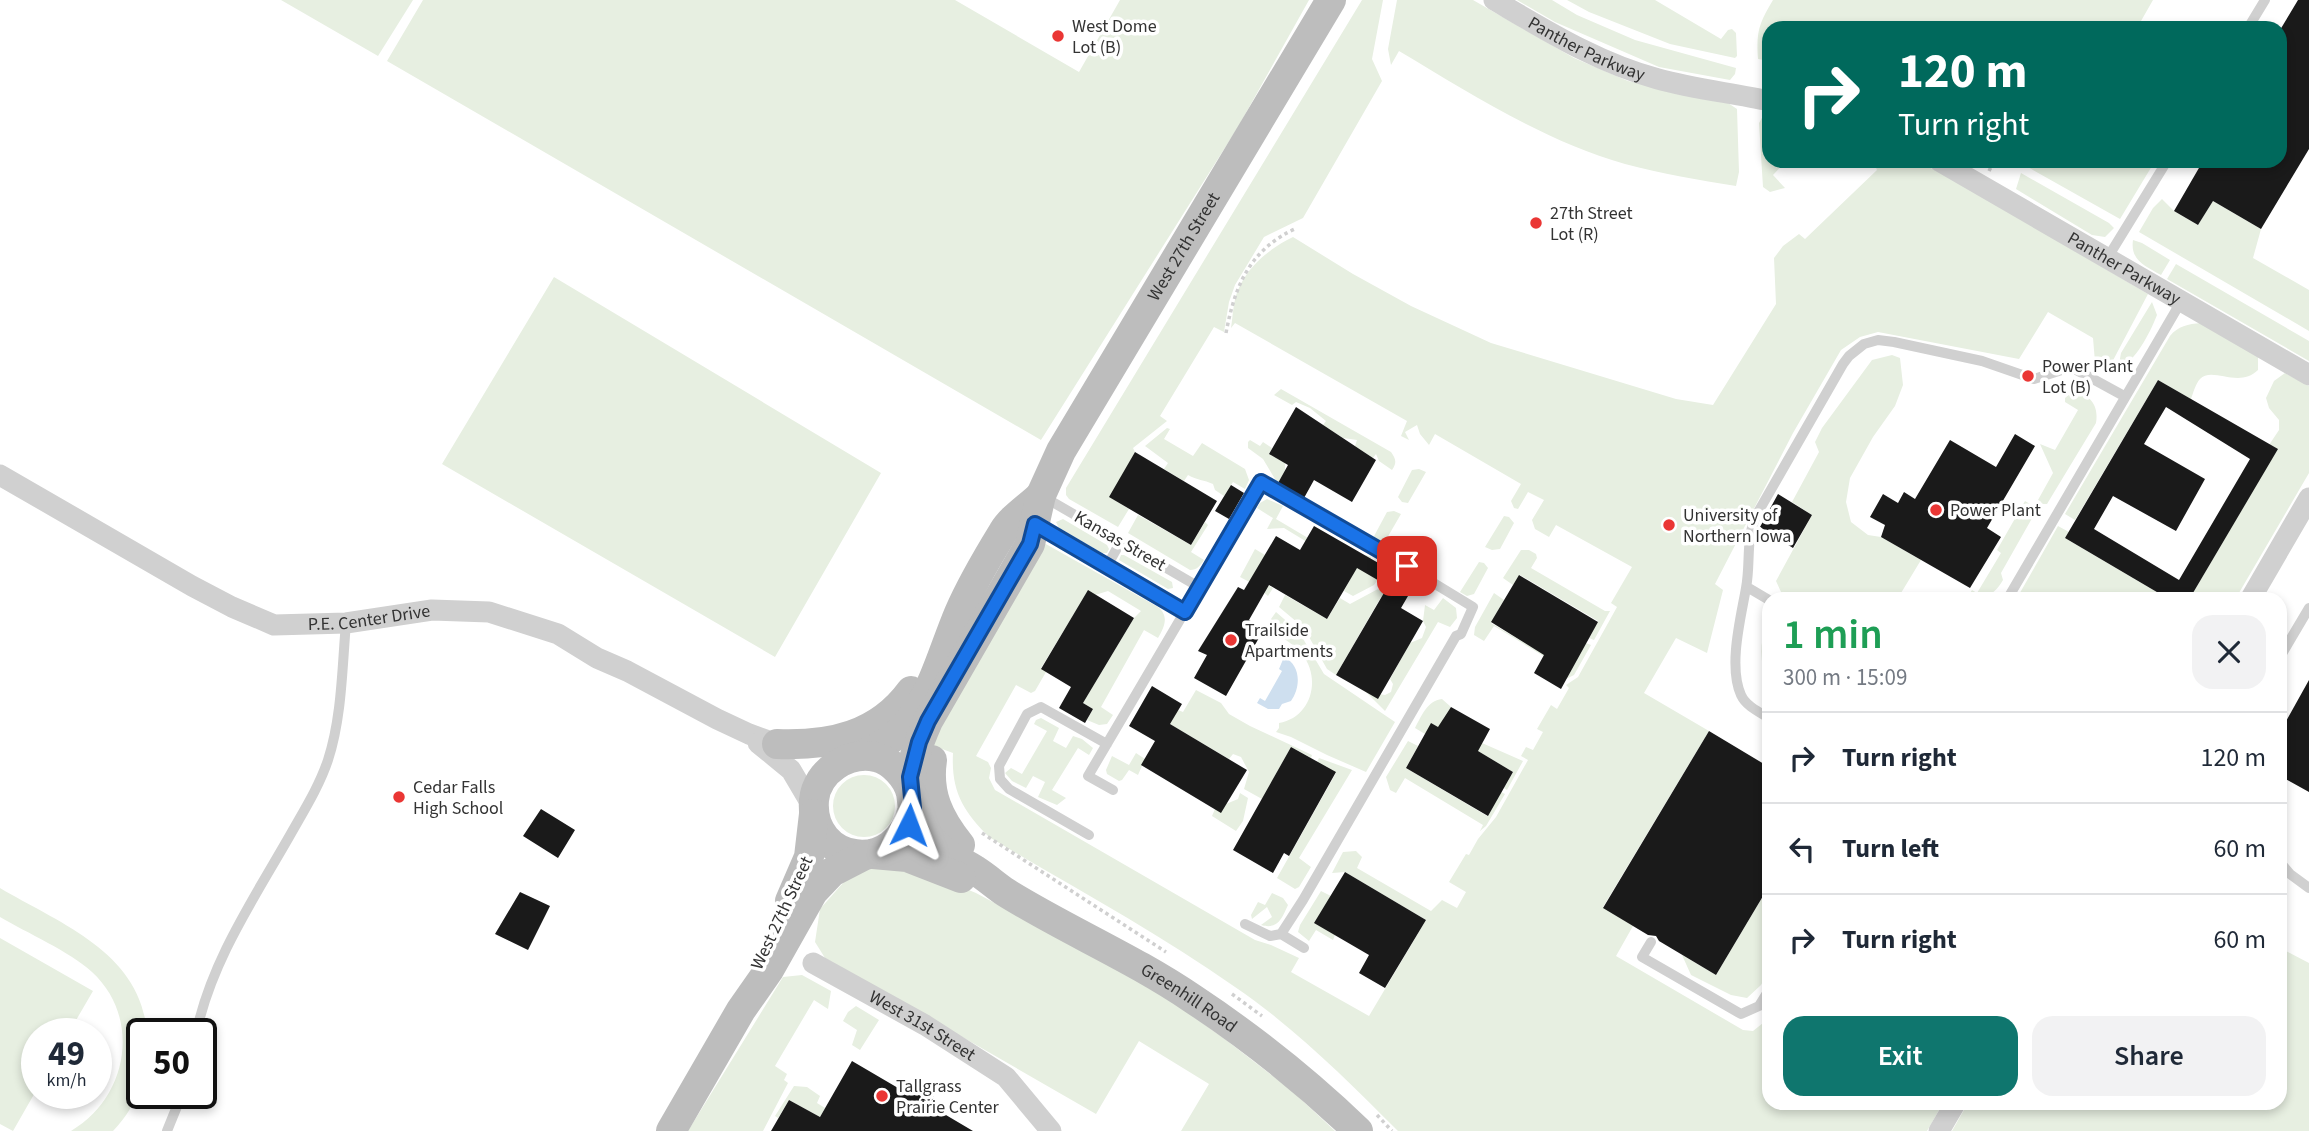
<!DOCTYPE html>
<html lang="en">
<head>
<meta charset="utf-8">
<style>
  :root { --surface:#fff; --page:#f2f2f3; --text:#1f2937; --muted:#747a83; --line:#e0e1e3; --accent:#0f766e }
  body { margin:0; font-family:"Source Sans 3",sans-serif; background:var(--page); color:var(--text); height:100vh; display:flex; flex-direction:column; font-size:26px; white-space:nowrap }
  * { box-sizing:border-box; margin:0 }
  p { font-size:23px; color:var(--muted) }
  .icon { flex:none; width:38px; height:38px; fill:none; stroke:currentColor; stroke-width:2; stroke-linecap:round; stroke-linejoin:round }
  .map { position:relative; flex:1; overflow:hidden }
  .details { position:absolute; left:1762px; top:592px; width:525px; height:518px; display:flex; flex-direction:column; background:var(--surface); border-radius:21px; box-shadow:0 4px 10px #0003 }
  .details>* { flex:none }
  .banner { position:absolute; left:1762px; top:21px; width:525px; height:147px; border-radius:21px; box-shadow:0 4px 10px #0003; background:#00695c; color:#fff; overflow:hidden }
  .speed { position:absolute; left:21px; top:1018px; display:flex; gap:14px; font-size:35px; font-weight:700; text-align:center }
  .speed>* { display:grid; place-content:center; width:91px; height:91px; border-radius:50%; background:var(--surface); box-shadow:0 4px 10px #0003; line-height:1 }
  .speed small { font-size:18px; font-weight:400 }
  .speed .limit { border:4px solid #111; border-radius:10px; background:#fff; color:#111 }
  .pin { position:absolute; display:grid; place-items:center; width:60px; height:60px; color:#fff; margin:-30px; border-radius:14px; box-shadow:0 4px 10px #0006 }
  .me { position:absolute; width:77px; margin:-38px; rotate:3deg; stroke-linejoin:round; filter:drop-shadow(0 0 5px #0008) }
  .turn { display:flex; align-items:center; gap:24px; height:147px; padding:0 21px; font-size:32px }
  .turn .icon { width:91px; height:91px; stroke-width:2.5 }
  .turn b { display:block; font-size:49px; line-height:60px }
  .round { display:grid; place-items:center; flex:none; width:74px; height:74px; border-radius:21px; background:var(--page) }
  .summary { display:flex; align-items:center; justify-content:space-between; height:119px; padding:0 21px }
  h1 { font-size:42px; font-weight:600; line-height:52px; color:#1e9e55 }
  .button { display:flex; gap:14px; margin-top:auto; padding:14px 21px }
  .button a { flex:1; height:80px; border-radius:21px; background:var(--accent); color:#fff; font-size:28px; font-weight:600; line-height:80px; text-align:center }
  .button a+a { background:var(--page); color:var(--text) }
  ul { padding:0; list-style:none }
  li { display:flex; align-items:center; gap:21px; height:91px; padding:0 21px; border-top:2px solid var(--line) }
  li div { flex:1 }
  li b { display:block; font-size:26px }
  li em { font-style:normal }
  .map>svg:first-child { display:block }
</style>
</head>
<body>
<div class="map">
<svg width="2309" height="1131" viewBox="0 0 2309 1131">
  <rect width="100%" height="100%" fill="#fff"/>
  <path fill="#e7efe1" d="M281 0H413L378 56Z
    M423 0H955L1079 72 1120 0H1309L1238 127 1041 440 387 61Z
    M1362 0H1383L1372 59 1382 81 1303 218 1264 237 1235 285 1229 302 1224 332 1214 327 1160 416 1167 421 1133 448 1135 452 1110 497 1129 509 1118 527 1069 499 1066 495V488Z
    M1397 0H1473L1574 58 1628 81 1728 103 1737 109 1739 172 1736 186C1699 180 1662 174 1625 164 1544 141 1471 94 1399 51L1391 65 1388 49Z
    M1517 0H1552L1577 15 1635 40 1736 68 1735 74 1730 80 1659 67 1555 22Z
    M1567 0H1655L1721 39 1728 30 1732 29 1736 33 1737 56 1735 58 1670 44 1589 12Z
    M1773 0H2153L2137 28H1769V61L1758 59C1756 32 1759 23 1773 0Z
    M1769 112V161H1786L1773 175 1785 188 1770 192 1763 187 1759 123 1763 116Z
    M1873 161H1917L1956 181 2148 294 2109 368 2095 362 2093 338 2048 312 2019 359 1878 332 1860 337 1841 350 1793 433 1715 584 1723 590 1707 653 1676 638 1644 693 1709 731 1603 907 1633 926 1616 956 1743 1030 1753 1031 1763 1023 1769 1013V1102L1943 1103 1927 1131H1398C1347 1080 1295 1028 1235 987 1157 932 1071 886 989 837 963 811 951 791 953 753L923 742 1044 543 1158 607C1169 616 1165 626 1158 638L1144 630 1101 707 1113 715 1107 724 1099 725 1087 720 1093 709 1076 699 1087 696 1134 618 1141 611 1108 591 1095 595 1088 591 1041 668 1046 672 1035 691 1031 693 1016 685 976 756 988 762 991 768 989 778 995 790 1255 940 1271 945 1299 958 1291 972 1369 1016 1426 920 1345 872 1332 873 1343 852 1356 851 1362 857 1357 868 1431 911 1442 900 1457 908 1466 892 1449 882 1466 854 1469 855 1478 839 1496 817 1528 760 1521 756 1526 747 1533 750 1543 732 1537 729 1551 705 1557 709 1569 688 1566 685 1578 677 1617 607 1611 603 1632 567 1556 525 1549 537 1535 529 1532 520 1544 500 1528 492 1518 509 1514 508 1511 501 1521 484 1435 434 1429 445 1420 434 1417 425 1405 432 1409 440 1401 436 1407 421 1235 323 1231 328C1233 316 1233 302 1238 290 1248 266 1270 248 1293 237L1353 274 1411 306 1491 343 1676 399 1713 405 1776 304 1774 258 1783 246 1799 234 1805 239 1877 170Z
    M2017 161H2155L2120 219Z
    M2021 173 2109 223 2114 228 2105 237 2092 235 2016 189Z
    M2162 199 2174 211 2198 225 2213 201 2261 229 2253 258 2309 290V331L2139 232 2153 208Z
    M2133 240 2142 243 2170 260 2161 275C2145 266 2130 260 2133 240Z
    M2176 264 2309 341V361L2167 279Z
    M554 277 881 473 775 657 442 464Z
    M2152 302 2157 315C2149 335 2136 360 2118 370L2121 353Z
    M2201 323 2258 357V370C2239 389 2212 366 2200 379 2196 383 2193 393 2191 399L2158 380 2075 520 2065 514 2170 336C2178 326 2188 324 2201 323Z
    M1892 355 1900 358 1903 385 1895 406 1873 437 1850 478 1846 502 1851 522 1868 535 1881 537 1921 560 1898 598H1787L1781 592 1776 581 1812 515 1792 502 1819 452 1815 442 1822 428 1872 360Z
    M2285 373 2309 386V473L2236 598H2190L2277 450 2269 445 2279 430V420L2269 408 2266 398 2274 381Z
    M1281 389 1391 452C1396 459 1397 463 1392 470L1379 461 1376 454 1373 458 1355 446 1357 440 1343 438 1323 425 1326 421 1310 408 1296 402 1292 405 1274 395Z
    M2071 393C2090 393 2099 405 2096 423L2047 504H2043L2038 500 2053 473 2040 444 2055 450 2078 410 2065 402V398Z
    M1167 428 1170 429 1164 439 1193 456 1202 443 1245 469 1249 480 1245 489 1233 482 1224 496 1215 490 1213 484C1204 480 1197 480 1188 475L1184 481 1164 469 1168 463 1145 446Z
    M1250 440 1260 446 1263 442 1272 448 1269 454 1285 463V470L1278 484 1263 459 1248 448V442Z
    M1419 469 1426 472 1408 503 1402 502 1398 497 1412 470Z
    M1267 499 1283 506 1276 519 1308 538 1307 542 1284 528 1267 529 1273 518 1257 508 1260 503Z
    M2025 501 2043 512 2035 513 2001 573 2003 580C1994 596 1985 598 1967 598L1972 590 1977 593 2001 553 1997 550Z
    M1394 511 1401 514 1383 545 1377 544 1373 538 1387 512Z
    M1138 515 1191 545 1205 522 1208 525 1191 552 1204 560C1200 566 1197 570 1190 570L1128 533Z
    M1504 516 1509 517 1514 523 1500 549 1492 550 1485 547Z
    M1063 519 1107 545 1109 549 1107 553H1102L1059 528 1056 522Z
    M2058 526 2069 532 2065 538 2167 598H2017Z
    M1255 549 1265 555 1253 576 1273 588 1268 596 1255 585 1240 577Z
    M1521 550H1529L1536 554 1537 558 1531 568 1605 611H1610L1594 640 1589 638 1598 621 1520 575 1513 585 1503 578Z
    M1121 555H1124L1172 582 1173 588 1168 589 1119 560Z
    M1366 555 1371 557V564L1379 578 1374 585 1353 596 1344 591 1350 580 1351 564 1359 568Z
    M1479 562 1484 563 1488 568 1474 594 1467 596 1460 592Z
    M1378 589 1400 602 1381 597 1336 675 1327 669 1304 628 1279 607 1285 595 1327 619 1340 598 1350 604Z
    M1494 593 1504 600 1491 623 1569 669 1586 643 1591 645 1574 675 1566 679 1570 672 1494 626 1484 641 1474 635 1475 627Z
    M1443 598 1456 608 1457 618 1450 627 1438 622 1385 711 1366 692 1385 695 1391 692 1393 684 1390 679 1410 643 1422 638 1426 627 1423 621 1425 605 1434 610Z
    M1276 612 1299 632 1324 674 1395 722 1366 772 1327 755 1291 737 1276 732 1279 728V723C1311 718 1322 679 1302 654 1293 644 1282 637 1271 630V619Z
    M1769 622V686C1760 665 1759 646 1766 625Z
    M1196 690 1221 703 1229 714 1250 726 1312 755 1311 758 1291 747 1262 799 1244 789 1249 772 1241 757 1233 754 1229 759 1158 717 1178 710 1183 712Z
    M1442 699 1451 707 1443 719 1482 743 1523 761 1507 790 1504 788 1513 772 1432 724 1425 734 1415 728C1422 715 1427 701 1442 699Z
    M1041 718 1059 728 1053 741 1066 748 1073 736 1082 739 1093 748 1089 755 1078 748 1052 790 1066 798 1057 805 1038 797 1045 782 1033 776 1026 788 1012 781 1005 773 1011 768 1022 774 1047 731 1034 724 1036 720Z
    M1408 741 1418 746 1406 768 1487 816 1501 792 1505 794 1486 826 1480 831 1483 825 1405 778 1396 793 1390 790 1386 777Z
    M1136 753 1145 759 1138 775 1129 770 1122 780 1119 781 1107 774 1106 770 1112 756 1129 765Z
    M1319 758 1352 770 1299 858 1311 867 1299 887 1295 889 1277 878 1336 773 1317 762Z
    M833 806a31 31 0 1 1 62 0a31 31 0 1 1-62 0Z
    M1240 793 1248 798 1243 821 1236 831 1212 816 1215 809 1221 812 1226 804 1238 799Z
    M898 861 976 893 1152 987 1226 1040 1291 1090 1335 1131H1181L1209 1084 1139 1041 1096 1114 825 958 815 942 820 909 850 875Z
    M1769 886V971L1761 985 1747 998 1731 995 1691 975 1682 955 1716 975Z
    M0 888C61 924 142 953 147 1034H142C142 1077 144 1098 113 1131H71C128 1098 142 1018 92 972 69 951 27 933 0 917Z
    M1321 891 1331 896 1315 922 1335 935 1333 940 1316 930 1309 941 1298 932 1300 925Z
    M1272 893 1283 898 1288 905C1282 918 1278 930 1261 925L1272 917 1267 907 1252 919 1251 915 1258 902 1265 905Z
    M0 938 93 991 68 1034H37V1089L13 1131 0 1124Z
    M2280 948 2309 963V1131H1952L1968 1103 2280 1102Z
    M802 975 831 991 828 1009 814 1000 775 1066 787 1074 784 1080 788 1083 763 1131H688L783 977Z
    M856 1006 879 1020 860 1050 852 1045 857 1030 843 1021 848 1012Z
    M794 1086 807 1087 820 1096 817 1103 825 1108 820 1117 789 1100 778 1118 775 1116Z"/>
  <path fill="#cedfef" d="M1284 657C1301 665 1301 687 1291 701L1282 704 1279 709H1268L1257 703 1260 698 1265 701 1282 671 1279 669Z"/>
  <path fill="#1a1a1a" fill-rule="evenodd" d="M2298 0H2309V149L2261 229 2213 201 2198 225 2174 211 2203 161H2280V30Z
    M2158 380 2278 449 2190 598H2167L2065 538ZM2166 407 2250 459 2179 580 2094 529 2113 496 2176 531 2205 479 2144 444Z
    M1296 407 1376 460 1352 502 1314 480 1304 498 1278 483 1288 465 1269 454Z
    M2015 434 2035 446 1987 528 2001 537 1970 588 1881 537 1885 525 1870 517 1883 494 1898 503 1904 492 1915 499 1950 440 1996 467Z
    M1135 452 1217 501 1191 545 1109 497Z
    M1231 485 1244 493 1229 519 1215 511Z
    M1778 494 1812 515 1793 548 1760 527Z
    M1314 526 1415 584 1401 608 1423 621 1378 699 1336 675 1388 586 1357 568 1327 619 1269 585 1249 620 1264 629 1226 696 1194 678 1207 655 1198 651 1238 587 1244 590 1276 536 1300 550Z
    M1519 575 1598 622 1561 689 1534 673 1544 655 1491 622Z
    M1088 590 1134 618 1083 703 1093 709 1085 723 1059 708 1071 687 1041 669Z
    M2309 680V792L2280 776V732Z
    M1152 686 1182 704 1170 724 1247 770 1221 813 1141 765 1155 741 1129 726Z
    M1451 707 1490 729 1478 751 1513 772 1488 816 1406 768 1431 723 1438 727Z
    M1709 731 1769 767V886L1716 975 1659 941 1656 936 1648 935 1603 908Z
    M1291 747 1336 772 1289 856 1284 853 1273 873 1233 850Z
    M541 809 575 830 558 858 523 836Z
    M1345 872 1426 920 1385 988 1359 973 1369 955 1314 923Z
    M520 892 550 906 528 950 495 934Z
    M852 1061 910 1095 916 1086 934 1097 929 1105 973 1131H771L789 1100 820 1117Z"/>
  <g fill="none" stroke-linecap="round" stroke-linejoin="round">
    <path stroke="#d0d0d0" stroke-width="3.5" stroke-dasharray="3.5 3.5" stroke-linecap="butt" d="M1989 171 1994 161
      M1226 333C1235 285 1250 249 1297 228
      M982 833 1166 952
      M1232 994 1262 1016
      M1377 1115 1392 1131"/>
    <path stroke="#d0d0d0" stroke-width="10" d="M2248 28 2265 0
      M2108 257 2167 161
      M1044 497 1199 587
      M1037 525 1185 612
      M1107 566 1121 541
      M1747 587 1769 600
      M2008 598 2182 300
      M2280 657 2309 608
      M1769 718C1759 712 1746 706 1741 695 1728 666 1741 617 1746 588 1751 562 1745 538 1757 514L1843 364 1849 356 1864 344 1878 340 1894 342 1982 361 2034 379 2071 367 2124 396
      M1113 790 1088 776 1261 482 1363 540 1473 607 1461 634 1456 636 1303 900 1281 934
      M1089 835 1009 789 1000 779 999 766 1027 714 1041 707 1107 744
      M2280 862 2290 874 2309 888
      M1245 924 1270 936 1281 934 1304 948
      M1651 942 1642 957 1741 1014 1759 1006 1769 990
      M196 1034C211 962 253 900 289 837 303 812 319 787 328 760 342 717 342 668 346 623
      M167 1131 182 1094"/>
    <g stroke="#d0d0d0" stroke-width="21">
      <path id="s1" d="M1494 0C1547 31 1598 63 1658 79 1694 89 1733 93 1769 101"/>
      <path id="s2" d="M1939 161 2309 375"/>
      <path id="s3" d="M0 475 192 586 232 607 274 625 346 623 432 610 489 612 558 634 597 658 627 671 717 719 749 734 788 748"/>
      <path d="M2251 598 2309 498"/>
      <path d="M758 743 791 770 814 809"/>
      <path id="s4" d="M813 963 925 1025 1006 1077 1051 1131"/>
      <path d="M1939 1131 1956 1102"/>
    </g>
    <g stroke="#bdbdbd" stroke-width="30">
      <path d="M777 744C830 746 878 736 911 691"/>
      <path d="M859 756C925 733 935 670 959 613 971 585 987 558 1003 532 1011 518 1029 507 1041 495"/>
      <path d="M932 760C927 794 939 819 960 845"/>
      <path id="s5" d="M911 791C909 766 918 744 928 721L1030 544 1041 495 1061 451 1331 0"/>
      <path id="s6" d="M913 808C897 879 809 863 814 800 817 771 848 751 876 757 892 761 907 777 911 793 912 798 912 804 913 809 919 829 935 847 952 857 960 862 968 865 975 870 986 877 995 885 1005 892 1066 930 1133 958 1193 999 1252 1038 1307 1082 1358 1131"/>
      <path d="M873 854 907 857 961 878"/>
      <path d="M790 901 809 857 814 814"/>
      <path d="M671 1131 741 1010 769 970 813 892 832 872 865 855"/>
    </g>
  </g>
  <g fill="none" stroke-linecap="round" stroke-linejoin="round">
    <defs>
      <path id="route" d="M909 825 913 808 910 777 919 742 928 721 1030 544 1035 524 1185 612 1261 482 1407 566"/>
    </defs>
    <use href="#route" stroke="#114b97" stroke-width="18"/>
    <use href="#route" stroke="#1a73e8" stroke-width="12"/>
  </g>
  <g fill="#ea3634" stroke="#fff" stroke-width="2.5">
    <circle cx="1058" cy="36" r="7"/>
    <circle cx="1536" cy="223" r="7"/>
    <circle cx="2028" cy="376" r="7"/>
    <circle cx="1936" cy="510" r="7"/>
    <circle cx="1669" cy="525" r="7"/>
    <circle cx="1231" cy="640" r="7"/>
    <circle cx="399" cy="797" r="7"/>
    <circle cx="882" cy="1096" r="7"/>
  </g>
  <g text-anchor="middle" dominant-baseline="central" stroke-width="7" stroke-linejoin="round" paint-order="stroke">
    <g font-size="18" fill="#333" stroke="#fff" text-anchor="start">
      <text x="1072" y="26">West Dome<tspan x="1072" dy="21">Lot (B)</tspan></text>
      <text x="1550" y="213">27th Street<tspan x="1550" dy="21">Lot (R)</tspan></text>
      <text x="2042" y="366">Power Plant<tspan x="2042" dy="21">Lot (B)</tspan></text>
      <text x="1950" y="510">Power Plant</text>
      <text x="1683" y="515">University of<tspan x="1683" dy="21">Northern Iowa</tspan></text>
      <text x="1245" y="630">Trailside<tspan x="1245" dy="21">Apartments</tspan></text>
      <text x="413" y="787">Cedar Falls<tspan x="413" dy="21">High School</tspan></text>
      <text x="896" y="1086">Tallgrass<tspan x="896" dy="21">Prairie Center</tspan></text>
    </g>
    <g font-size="18" fill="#333" stroke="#fff">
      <text stroke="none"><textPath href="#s1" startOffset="105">Panther Parkway</textPath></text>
      <text stroke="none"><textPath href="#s5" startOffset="614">West 27th Street</textPath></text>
      <text stroke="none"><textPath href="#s2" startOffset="214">Panther Parkway</textPath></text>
      <text transform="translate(1120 541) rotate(30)">Kansas Street</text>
      <text stroke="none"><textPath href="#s3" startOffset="408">P.E. Center Drive</textPath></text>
      <text transform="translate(782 913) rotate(-65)">West 27th Street</text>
      <text stroke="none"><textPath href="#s6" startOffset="649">Greenhill Road</textPath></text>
      <text stroke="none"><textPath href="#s4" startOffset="126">West 31st Street</textPath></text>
    </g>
  </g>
</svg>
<div class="speed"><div>49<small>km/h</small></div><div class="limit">50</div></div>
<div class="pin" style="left:1407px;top:566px;background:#d93025"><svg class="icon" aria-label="arrive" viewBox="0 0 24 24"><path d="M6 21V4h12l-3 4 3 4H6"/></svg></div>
<svg class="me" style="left:909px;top:825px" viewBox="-20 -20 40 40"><path d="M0-17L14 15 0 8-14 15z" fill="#1a73e8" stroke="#fff" stroke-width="4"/></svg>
<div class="banner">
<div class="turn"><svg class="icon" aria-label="right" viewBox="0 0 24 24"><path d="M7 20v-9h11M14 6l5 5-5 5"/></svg><div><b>120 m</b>Turn right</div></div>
</div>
<section class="details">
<div class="summary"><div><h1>1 min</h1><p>300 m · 15:09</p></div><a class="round"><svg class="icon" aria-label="close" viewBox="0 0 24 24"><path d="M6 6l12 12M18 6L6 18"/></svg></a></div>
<ul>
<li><svg class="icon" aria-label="right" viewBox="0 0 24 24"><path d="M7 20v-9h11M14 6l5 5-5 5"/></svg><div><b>Turn right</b></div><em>120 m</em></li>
<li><svg class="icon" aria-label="left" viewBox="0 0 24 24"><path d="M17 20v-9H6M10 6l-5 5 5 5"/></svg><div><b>Turn left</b></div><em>60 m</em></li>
<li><svg class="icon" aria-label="right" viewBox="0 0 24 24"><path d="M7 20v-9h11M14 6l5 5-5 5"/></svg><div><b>Turn right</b></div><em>60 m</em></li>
</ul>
<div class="button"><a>Exit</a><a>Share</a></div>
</section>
</div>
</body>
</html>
